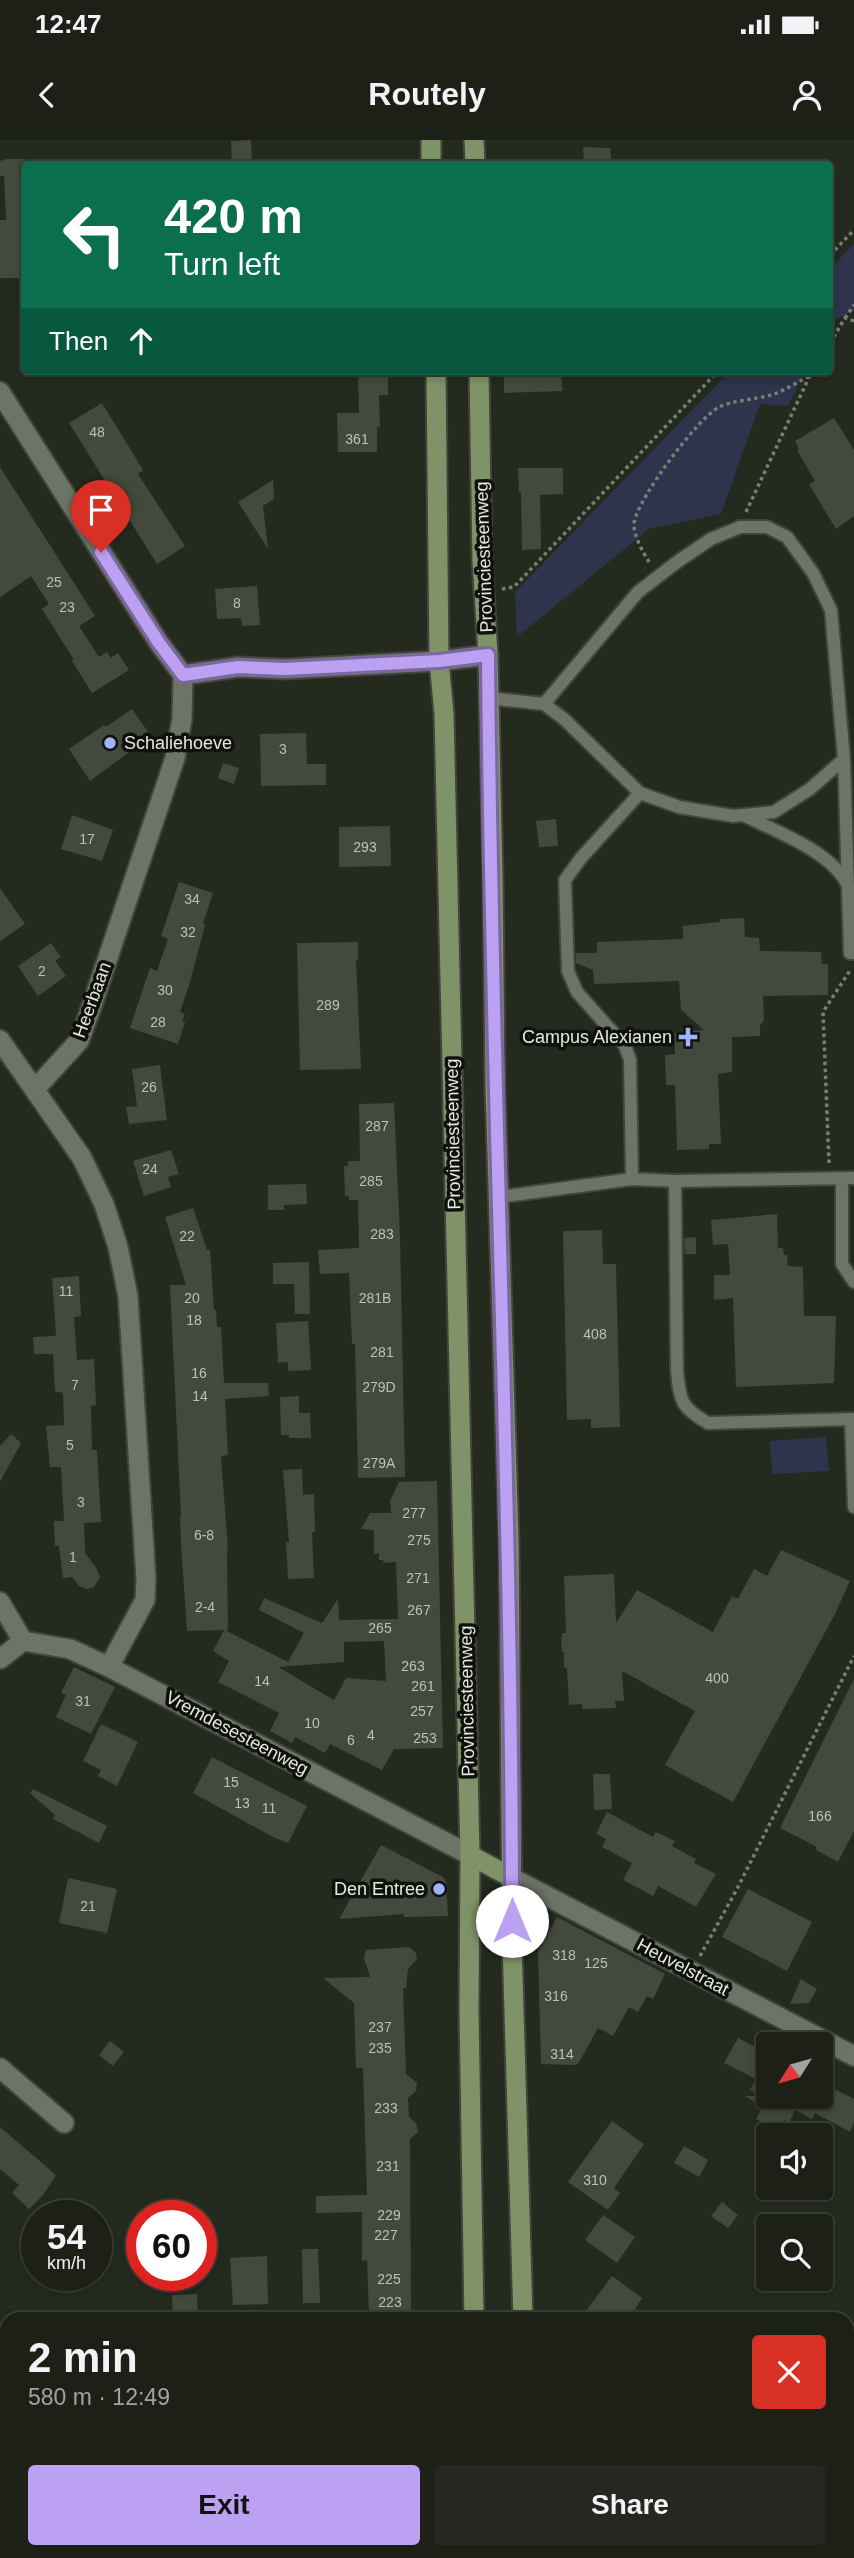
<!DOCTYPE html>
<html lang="en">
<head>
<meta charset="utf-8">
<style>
  :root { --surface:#1c2017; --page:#252820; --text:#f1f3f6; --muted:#a0a3a1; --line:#3a3e36; --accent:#bca0f2 }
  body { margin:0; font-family:Helvetica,sans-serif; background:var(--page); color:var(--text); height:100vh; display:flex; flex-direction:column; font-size:26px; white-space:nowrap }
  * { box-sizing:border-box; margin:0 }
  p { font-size:23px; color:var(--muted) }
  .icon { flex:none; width:38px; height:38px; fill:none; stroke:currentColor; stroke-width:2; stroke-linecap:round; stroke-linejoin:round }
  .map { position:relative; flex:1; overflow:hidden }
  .sheet { position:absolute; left:0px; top:2172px; width:854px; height:247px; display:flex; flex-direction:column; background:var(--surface); border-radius:21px 21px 0 0; box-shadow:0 4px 10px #0003,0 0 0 2px var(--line) }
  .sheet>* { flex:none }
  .top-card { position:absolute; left:21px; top:21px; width:812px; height:214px; border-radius:7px; box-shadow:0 4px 10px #0003,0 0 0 2px var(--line); background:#0b6e4f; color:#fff; overflow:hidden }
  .needle { width:46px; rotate:233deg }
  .controls { position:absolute; left:756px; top:1892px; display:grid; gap:14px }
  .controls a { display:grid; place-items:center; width:77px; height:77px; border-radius:7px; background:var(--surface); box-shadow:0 4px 10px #0003,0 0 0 2px var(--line); font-size:35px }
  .speed { position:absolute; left:21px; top:2060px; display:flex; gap:14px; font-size:35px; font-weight:700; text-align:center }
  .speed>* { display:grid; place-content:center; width:91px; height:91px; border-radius:50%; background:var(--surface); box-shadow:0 4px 10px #0003,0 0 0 2px var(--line); line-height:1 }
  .speed small { font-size:18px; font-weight:400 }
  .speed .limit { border:10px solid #d22; background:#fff; color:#111 }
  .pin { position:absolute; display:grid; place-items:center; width:60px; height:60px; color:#fff; margin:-72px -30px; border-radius:50% 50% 50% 0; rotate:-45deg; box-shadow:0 0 7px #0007 }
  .pin .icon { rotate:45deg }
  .me { position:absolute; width:77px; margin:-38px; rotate:0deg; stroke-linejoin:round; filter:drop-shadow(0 0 5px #0008) }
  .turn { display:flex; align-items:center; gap:24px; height:147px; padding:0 28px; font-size:32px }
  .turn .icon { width:91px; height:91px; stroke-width:2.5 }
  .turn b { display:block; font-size:49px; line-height:60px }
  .then { display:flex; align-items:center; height:66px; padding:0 28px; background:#0003; gap:14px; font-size:26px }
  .round { display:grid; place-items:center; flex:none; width:74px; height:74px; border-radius:7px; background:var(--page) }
  .headline { display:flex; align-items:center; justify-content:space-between; height:119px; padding:0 28px }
  h1 { font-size:42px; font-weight:700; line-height:52px }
  .button { display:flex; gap:14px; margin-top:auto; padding:14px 28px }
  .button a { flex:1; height:80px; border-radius:7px; background:var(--accent); color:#111; font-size:28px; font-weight:700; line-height:80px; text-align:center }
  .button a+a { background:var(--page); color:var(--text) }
  .status { display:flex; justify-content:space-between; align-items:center; height:49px; padding:0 35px; background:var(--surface); direction:ltr }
  .status svg { height:19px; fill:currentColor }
  header { display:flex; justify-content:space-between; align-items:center; height:91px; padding:0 28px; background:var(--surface); font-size:32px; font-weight:700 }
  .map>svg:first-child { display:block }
</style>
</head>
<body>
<div class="status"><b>12:47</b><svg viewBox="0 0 49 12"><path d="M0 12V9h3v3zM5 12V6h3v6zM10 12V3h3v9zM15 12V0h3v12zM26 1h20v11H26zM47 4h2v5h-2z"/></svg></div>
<header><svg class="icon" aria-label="back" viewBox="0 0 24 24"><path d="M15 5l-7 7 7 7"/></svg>Routely<svg class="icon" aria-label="person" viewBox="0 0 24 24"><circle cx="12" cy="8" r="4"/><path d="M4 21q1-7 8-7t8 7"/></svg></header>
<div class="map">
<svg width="854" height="2418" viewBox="0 0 854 2418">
  <rect width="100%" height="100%" fill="#252a1f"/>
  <path fill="#2d344b" d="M854 103V171L830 182V129Z
    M730 231H805L788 266 760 264 721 374 649 389 517 497 515 452Z
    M826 1297 829 1331 772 1334 770 1301Z
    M854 2298V2418H763L768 2412H847V2307Z"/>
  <path fill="#44493d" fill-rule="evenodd" d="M251 0 252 24H232L231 1Z
    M583 7 610 8 612 24H584Z
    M7 19H24V138H0V80H6L4 36H0V21Z
    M358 231H388V255H379L380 287H377V312H338L337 273H359Z
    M561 231 562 251 504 253V232Z
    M102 263 143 330 138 334 185 406 157 424 69 283Z
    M834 278 854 310V376L836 389 809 344 815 341 797 310 799 309 795 301Z
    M0 327 95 476 79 486 99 517 107 512 111 518 118 513 129 530 92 553 72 521 74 520 42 469 49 464 31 436 0 457Z
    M518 328H563V354L540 355 541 409 522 410 521 352H519Z
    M273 340 274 359 263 366 268 409 238 362Z
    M257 446 260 485 242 486 241 478 217 479 215 449Z
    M132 569 151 596 90 641 69 609 104 585 106 587Z
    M306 593 307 624H326V645L261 646 260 594Z
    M223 623 239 628 234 644 218 638Z
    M72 675 113 690 102 721 61 709Z
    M556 679 558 706 539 707 536 681Z
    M390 686 391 726 339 727V687Z
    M179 742 213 753 203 784 205 785 190 842 180 872 185 874 182 881 185 882 178 904 130 888 150 828 157 831 168 799 161 796Z
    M0 748 25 784 0 801Z
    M744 778 745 797 759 798 760 811 821 812 822 824H828V855L763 856 764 881 760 885V896L732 897V932L718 934 721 1004H709V1009L677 1010 675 945H666L665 915 675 914 674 893 704 890 681 870 679 841 594 844 593 830 576 823V813H597V802L683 799V786L720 782V779Z
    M358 802V820H356L361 929 300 930 297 803Z
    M51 803 61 817 55 821 66 836 38 856 18 826Z
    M160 925 167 980 129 984 126 967 137 966 132 929Z
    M394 963 400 1096 405 1337 358 1338 355 1204H352L349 1133 320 1134 318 1110 359 1108 358 1060H349V1056H345L344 1026H348V1021H360L359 964Z
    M171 1010 179 1034 168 1037 171 1047 144 1056 133 1021Z
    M306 1044 307 1064 284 1065V1070H268V1045Z
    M193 1068 207 1110 210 1109 214 1170H216L217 1187H221L224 1243H268L269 1256 225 1259 228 1315 221 1316 228 1410H227L228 1490H225L288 1522 304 1493 259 1470 264 1458 322 1483 338 1459 339 1480 398 1479 396 1422 384 1423 383 1420H379V1413L374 1414V1390L361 1389 370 1373H391L390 1361 399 1342 437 1341 443 1608 394 1609 382 1630 330 1604 325 1613 295 1597 292 1603 270 1591 279 1573 218 1542 229 1521 213 1511 224 1490 187 1491 181 1403 180 1376H181L170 1145H186L165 1077ZM384 1501 386 1541 346 1538 334 1560 278 1527 344 1522V1502Z
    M777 1074 778 1108H783L784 1115H787L788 1126 803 1127 804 1176H836L834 1243 736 1247 733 1158 714 1160V1135H730L728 1104 713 1105 711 1080Z
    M602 1090 603 1124H616L620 1287 591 1288V1279L567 1280 563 1091Z
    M696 1097V1114H685L684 1098Z
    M309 1122 310 1174H295L294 1144H273V1123Z
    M79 1136 81 1176 74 1177 77 1220 94 1219 96 1265 91 1266 92 1310H97L101 1382 84 1383 85 1413 97 1429 100 1437 94 1447 87 1449 79 1446 72 1437 63 1438 59 1406H55L54 1381H64L61 1327H50L46 1286 64 1285 63 1253 55 1251 53 1214H34L33 1197 56 1196 52 1138Z
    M308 1181 311 1230 288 1231V1222L278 1223 276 1183Z
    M299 1256V1273H310L311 1298H289V1295H281L280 1257Z
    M11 1294 21 1303 0 1342V1306Z
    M302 1329 303 1355 314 1354 315 1392H312L314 1438 288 1439 286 1402H289L283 1330Z
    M781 1410 850 1441 835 1474 733 1662 665 1625 695 1571 622 1531 624 1561H615L616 1568 582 1569V1564L569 1565 567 1528H564V1512H562L561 1498 563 1493H566L564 1436 614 1434 616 1483 637 1450 713 1492 732 1456 738 1459 754 1429 767 1436Z
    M74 1527 115 1547 91 1594 56 1577 66 1555 61 1553Z
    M854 1539V1691L838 1722 816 1710 817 1707 780 1688Z
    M101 1584 138 1602 117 1646 98 1636 101 1630 83 1621Z
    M212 1617 307 1666 288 1703 273 1697 193 1653Z
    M593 1634H610L612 1669 594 1670Z
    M33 1649 107 1686 99 1703 53 1679 55 1675 30 1653Z
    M607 1672 653 1697 656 1692 675 1701 672 1706 696 1719 694 1723 716 1734 696 1767 658 1746 653 1756 623 1740 632 1723 602 1707 606 1699 596 1694Z
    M381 1705 443 1737 446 1742 448 1776 404 1777V1774L339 1779Z
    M68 1738 117 1749 107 1793 59 1783Z
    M748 1749 812 1782 787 1831 722 1797Z
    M557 1777 665 1834 653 1859 647 1856 638 1872 629 1867 613 1896 598 1888 578 1924 572 1925 541 1924 538 1812Z
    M409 1807 416 1813 417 1819 408 1829 406 1848H403L406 1934 417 1943 416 1951 408 1958 409 1977 416 1983 418 1992 410 1999 411 2173 369 2174 367 2120 362 2121V2072L316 2073V2056L367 2055 363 1928H356L354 1863 323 1838 370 1837 364 1818 366 1810Z
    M801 1839 817 1849 809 1863 790 1864Z
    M738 1898 768 1914V1956H821V1942L854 1959V1983L850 1992 815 1973 812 1979 795 1970 789 1983 784 1980 778 1991 756 1979 763 1967 745 1956H762L750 1950 756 1939 724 1923Z
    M110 1901 124 1912 113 1926 99 1915Z
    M612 1981 644 2004 614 2048 620 2053 608 2070 568 2042Z
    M0 1987 56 2035 43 2055 29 2069 12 2053 19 2045 0 2029Z
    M684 2006 708 2020 699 2037 674 2023Z
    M722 2062 738 2075 728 2088 711 2076Z
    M603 2075 635 2097 617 2123 585 2100Z
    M302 2109H318L320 2163H303Z
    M267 2116 268 2164 233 2165 230 2118Z
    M612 2136 642 2158 633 2173 628 2179H580Z
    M197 2154 198 2179H173L172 2155Z"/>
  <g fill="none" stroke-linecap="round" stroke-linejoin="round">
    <defs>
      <path id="service" d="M488 558 544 564 564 579 640 653 679 667 733 676 774 672 810 649 844 619
        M544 564 638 452 677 422 711 399 740 387H767L787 397 813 433 831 470 844 619 850 813H854
        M743 675C775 691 833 712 848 746
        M632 1039 630 920 625 906 577 852 568 831 565 740 581 718 640 653
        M842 1039V1124L854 1142
        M675 1041 677 1231C680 1261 681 1268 708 1283L854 1279
        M499 1057 632 1039 675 1041 854 1038
        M851 1280 854 1367"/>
      <path id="minor" d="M0 252 159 503 183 535 182 579 175 618 90 871 79 901 35 949
        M183 535 238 527 285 529 439 521 488 515
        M0 900 82 1018 104 1064 118 1107 128 1156 146 1439 145 1460 109 1527
        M0 1462 23 1501
        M0 1519 23 1501 70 1509 109 1527 470 1715
        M512 1738 854 1916
        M0 1928 64 1983"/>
      <path id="tertiary" d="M0 2403 7 2411"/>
      <path id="primary" d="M431 0V24
        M474 0 475 24
        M436 231 439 521 444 574 470 1715 469 1870 474 2179
        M479 231 482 420 488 515 493 737 495 947 509 1402 512 1802 523 2179
        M470 1715 512 1738
        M480 2412V2418
        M530 2412V2418"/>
    </defs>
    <use href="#service" stroke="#41453c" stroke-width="16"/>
    <use href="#minor" stroke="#41453c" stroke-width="23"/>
    <use href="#tertiary" stroke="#41453c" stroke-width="23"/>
    <use href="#primary" stroke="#41453c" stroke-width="23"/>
    <path stroke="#797d74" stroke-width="3.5" stroke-dasharray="3.5 3.5" stroke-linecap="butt" d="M830 115 854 90
      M845 178 854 165
      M830 203 845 178 854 181
      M746 372 812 231
      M649 422C643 412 633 395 634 383 638 358 697 279 719 267 730 261 757 259 771 255 784 251 797 242 810 236
      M502 449 514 447 718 231
      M829 1023 823 872 851 829
      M700 1816 737 1749 854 1516
      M847 2301 854 2291
      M759 2418 764 2412"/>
    <use href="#service" stroke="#6d7366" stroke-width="12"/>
    <use href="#minor" stroke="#6d7366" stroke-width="19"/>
    <use href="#tertiary" stroke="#6d7366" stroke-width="19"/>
    <use href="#primary" stroke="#809368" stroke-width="19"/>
  </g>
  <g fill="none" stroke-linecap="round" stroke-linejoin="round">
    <defs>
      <path id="route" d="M101 412 159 503 183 535 238 527 285 529 439 521 488 515C491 937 512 1359 512 1781"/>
    </defs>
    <use href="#route" stroke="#7a689d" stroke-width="18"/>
    <use href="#route" stroke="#bca0f2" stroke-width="12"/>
  </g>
  <g fill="#9db4fd" stroke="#0f110c" stroke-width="2.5">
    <circle cx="110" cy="603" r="7"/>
    <path d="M684.5 886.5h7v7h7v7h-7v7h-7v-7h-7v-7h7z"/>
    <circle cx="439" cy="1749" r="7"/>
  </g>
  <g text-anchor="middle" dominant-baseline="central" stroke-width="7" stroke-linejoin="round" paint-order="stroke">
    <g font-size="14" fill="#bcc0b7">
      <text x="97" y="292">48</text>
      <text x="357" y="299">361</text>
      <text x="54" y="442">25</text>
      <text x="237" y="463">8</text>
      <text x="67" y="467">23</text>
      <text x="283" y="609">3</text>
      <text x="87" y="699">17</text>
      <text x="365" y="707">293</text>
      <text x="192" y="759">34</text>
      <text x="188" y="792">32</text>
      <text x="42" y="831">2</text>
      <text x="165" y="850">30</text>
      <text x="328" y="865">289</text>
      <text x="158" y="882">28</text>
      <text x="149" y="947">26</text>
      <text x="377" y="986">287</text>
      <text x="150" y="1029">24</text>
      <text x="371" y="1041">285</text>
      <text x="382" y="1094">283</text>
      <text x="187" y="1096">22</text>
      <text x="66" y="1151">11</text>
      <text x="192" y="1158">20</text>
      <text x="375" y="1158">281B</text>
      <text x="194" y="1180">18</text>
      <text x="595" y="1194">408</text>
      <text x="382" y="1212">281</text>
      <text x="199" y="1233">16</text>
      <text x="75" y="1245">7</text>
      <text x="379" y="1247">279D</text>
      <text x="200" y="1256">14</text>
      <text x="70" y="1305">5</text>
      <text x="379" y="1323">279A</text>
      <text x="81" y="1362">3</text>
      <text x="414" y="1373">277</text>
      <text x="204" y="1395">6-8</text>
      <text x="419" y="1400">275</text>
      <text x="73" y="1417">1</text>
      <text x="418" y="1438">271</text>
      <text x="205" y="1467">2-4</text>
      <text x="419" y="1470">267</text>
      <text x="380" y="1488">265</text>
      <text x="413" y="1526">263</text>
      <text x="717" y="1538">400</text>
      <text x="262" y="1541">14</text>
      <text x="423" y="1546">261</text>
      <text x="83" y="1561">31</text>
      <text x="422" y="1571">257</text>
      <text x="312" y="1583">10</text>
      <text x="371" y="1595">4</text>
      <text x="425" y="1598">253</text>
      <text x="351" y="1600">6</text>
      <text x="231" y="1642">15</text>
      <text x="242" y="1663">13</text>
      <text x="269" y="1668">11</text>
      <text x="820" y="1676">166</text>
      <text x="88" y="1766">21</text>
      <text x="564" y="1815">318</text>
      <text x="596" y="1823">125</text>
      <text x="556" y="1856">316</text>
      <text x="380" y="1887">237</text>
      <text x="380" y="1908">235</text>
      <text x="562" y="1914">314</text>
      <text x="386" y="1968">233</text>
      <text x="388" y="2026">231</text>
      <text x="595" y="2040">310</text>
      <text x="389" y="2075">229</text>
      <text x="386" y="2095">227</text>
      <text x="389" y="2139">225</text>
      <text x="390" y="2162">223</text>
    </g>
    <g font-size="18" fill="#e4e8e0" stroke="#0f110c">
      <text transform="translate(484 417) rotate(-92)">Provinciesteenweg</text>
      <text transform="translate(92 860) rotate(-70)">Heerbaan</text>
      <text transform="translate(453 994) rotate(-91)">Provinciesteenweg</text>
      <text transform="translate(467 1561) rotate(-91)">Provinciesteenweg</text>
      <text transform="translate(237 1593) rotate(28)">Vremdesesteenweg</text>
      <text transform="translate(683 1827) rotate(28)">Heuvelstraat</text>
    </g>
    <g font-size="18" fill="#e4e8e0" stroke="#0f110c" text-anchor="end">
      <text x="124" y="603" text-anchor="start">Schaliehoeve</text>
      <text x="672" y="897">Campus Alexianen</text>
      <text x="425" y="1749">Den Entree</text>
    </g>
  </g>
</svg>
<div class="controls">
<a><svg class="needle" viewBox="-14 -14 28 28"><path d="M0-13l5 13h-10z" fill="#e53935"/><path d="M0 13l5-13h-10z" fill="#a0a3a1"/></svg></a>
<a><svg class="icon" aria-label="sound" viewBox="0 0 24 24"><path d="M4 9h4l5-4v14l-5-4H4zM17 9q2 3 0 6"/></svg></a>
<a><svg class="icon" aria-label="search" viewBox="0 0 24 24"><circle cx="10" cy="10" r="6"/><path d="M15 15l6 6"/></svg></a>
</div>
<div class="speed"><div>54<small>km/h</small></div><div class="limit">60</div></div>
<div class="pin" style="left:101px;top:412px;background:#d93025"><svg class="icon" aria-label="arrive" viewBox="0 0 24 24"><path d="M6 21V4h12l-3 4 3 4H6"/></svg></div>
<svg class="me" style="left:512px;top:1781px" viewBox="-20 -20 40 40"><circle r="19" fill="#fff"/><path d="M0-13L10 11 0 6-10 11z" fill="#bca0f2"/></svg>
<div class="top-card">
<div class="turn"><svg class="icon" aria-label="left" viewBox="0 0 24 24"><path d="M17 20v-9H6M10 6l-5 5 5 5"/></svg><div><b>420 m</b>Turn left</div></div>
<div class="then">Then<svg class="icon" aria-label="ahead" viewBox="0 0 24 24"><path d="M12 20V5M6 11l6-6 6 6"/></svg></div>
</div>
<section class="sheet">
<div class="headline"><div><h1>2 min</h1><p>580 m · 12:49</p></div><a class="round" style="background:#d93025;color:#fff"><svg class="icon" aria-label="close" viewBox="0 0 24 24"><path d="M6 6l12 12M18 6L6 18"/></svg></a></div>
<div class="button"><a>Exit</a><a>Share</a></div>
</section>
</div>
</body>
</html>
